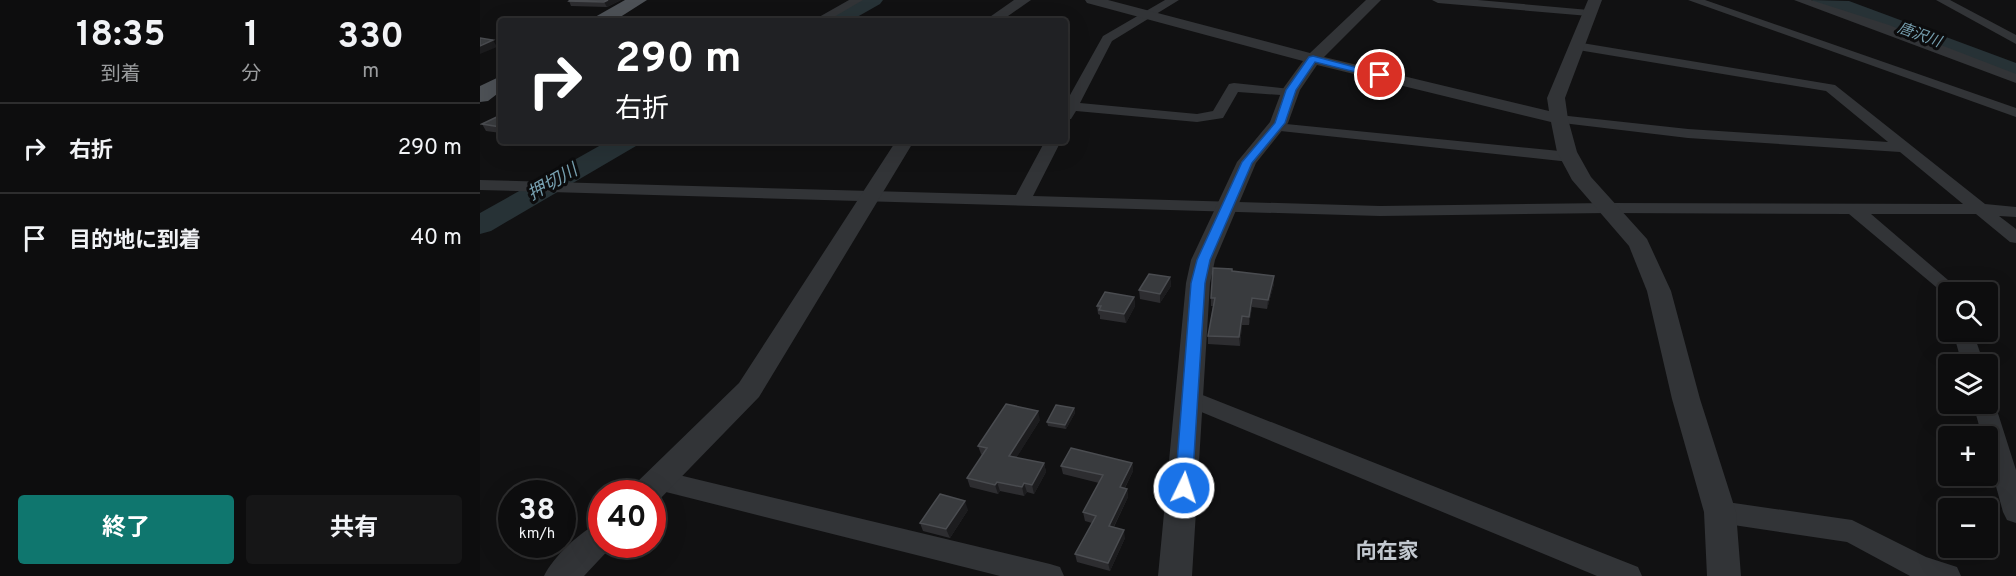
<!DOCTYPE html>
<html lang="ja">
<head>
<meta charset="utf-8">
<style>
  :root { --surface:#0d0d0e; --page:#161617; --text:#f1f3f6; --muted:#9a9c9e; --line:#2d2d2e; --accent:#0f766e }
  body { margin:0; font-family:Overpass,"Noto Sans JP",sans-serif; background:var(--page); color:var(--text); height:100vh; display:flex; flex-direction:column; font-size:22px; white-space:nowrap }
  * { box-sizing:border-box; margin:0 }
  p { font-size:20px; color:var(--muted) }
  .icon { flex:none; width:33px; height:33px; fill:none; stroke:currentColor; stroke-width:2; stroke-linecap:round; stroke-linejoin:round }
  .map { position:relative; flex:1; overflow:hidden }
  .panel { display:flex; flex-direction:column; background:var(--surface); width:480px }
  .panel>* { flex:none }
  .banner { position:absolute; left:18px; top:18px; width:570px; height:126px; border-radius:6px; box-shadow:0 6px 24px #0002,0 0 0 2px var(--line); background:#202124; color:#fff; overflow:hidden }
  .fabs { position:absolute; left:1458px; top:282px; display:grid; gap:12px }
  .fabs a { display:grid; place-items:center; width:60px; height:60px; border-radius:6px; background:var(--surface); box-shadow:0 6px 24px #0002,0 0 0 2px var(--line); font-size:30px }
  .speed { position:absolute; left:18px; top:480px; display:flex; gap:12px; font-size:30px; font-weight:700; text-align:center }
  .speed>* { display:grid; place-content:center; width:78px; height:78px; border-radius:50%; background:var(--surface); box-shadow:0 6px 24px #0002,0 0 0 2px var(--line); line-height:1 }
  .speed small { font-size:15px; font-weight:400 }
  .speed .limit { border:9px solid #d22; background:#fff; color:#111 }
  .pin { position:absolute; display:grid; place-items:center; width:51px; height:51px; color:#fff; margin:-26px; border:3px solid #fff; border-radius:50%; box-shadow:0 2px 6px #0007 }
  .me { position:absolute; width:66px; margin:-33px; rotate:4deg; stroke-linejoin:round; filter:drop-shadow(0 0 4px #0008) }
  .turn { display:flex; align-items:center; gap:21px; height:126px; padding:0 18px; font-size:27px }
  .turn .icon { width:78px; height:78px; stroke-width:2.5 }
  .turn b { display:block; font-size:42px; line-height:51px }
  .eta { display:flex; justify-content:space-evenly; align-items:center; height:102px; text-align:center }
  .eta b { font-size:36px; font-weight:700; line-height:42px }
  .button { display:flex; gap:12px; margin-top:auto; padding:12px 18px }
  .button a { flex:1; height:69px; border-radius:6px; background:var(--accent); color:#fff; font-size:24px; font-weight:700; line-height:69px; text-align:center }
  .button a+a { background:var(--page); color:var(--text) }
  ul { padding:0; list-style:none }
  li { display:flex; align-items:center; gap:18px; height:90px; padding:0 18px; border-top:2px solid var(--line) }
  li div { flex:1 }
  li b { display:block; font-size:22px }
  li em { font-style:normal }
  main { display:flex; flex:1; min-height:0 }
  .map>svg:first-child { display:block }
</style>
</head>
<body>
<main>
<section class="panel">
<div class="eta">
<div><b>18:35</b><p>到着</p></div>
<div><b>1</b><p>分</p></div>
<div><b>330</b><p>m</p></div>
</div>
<ul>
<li><svg class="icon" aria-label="right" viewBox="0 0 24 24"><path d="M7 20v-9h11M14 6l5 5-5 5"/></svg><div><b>右折</b></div><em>290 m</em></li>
<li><svg class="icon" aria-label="arrive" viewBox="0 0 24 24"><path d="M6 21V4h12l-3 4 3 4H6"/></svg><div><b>目的地に到着</b></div><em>40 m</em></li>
</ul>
<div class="button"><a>終了</a><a>共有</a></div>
</section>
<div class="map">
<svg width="1536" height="576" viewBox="0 0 1536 576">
  <rect width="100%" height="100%" fill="#111112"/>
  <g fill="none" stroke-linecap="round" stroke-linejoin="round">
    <path fill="#273236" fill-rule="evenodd" d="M379 0H403L400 4 370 21H346L349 17Z
      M1332 0 1369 1 1536 63V78L1355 9 1335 4Z
      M128 141H160L156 146 11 231 0 234V213Z"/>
    <path fill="#323437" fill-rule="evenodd" d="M369 0H383L347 21H332Z
      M685 0H699L632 41 600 103 717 114 733 111 749 84 754 83 810 89 815 90 817 93 815 96 758 92 743 118 717 122 596 111 591 119 585 120V104L623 36Z
      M952 0H998L1109 10 1115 13 1109 16 958 3Z
      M1208 0H1225L1536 108V117Z
      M1314 0H1331L1409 25 1536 74V83Z
      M1456 0H1470L1536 35V44Z
      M1096 42 1355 85 1505 204 1536 207V217L1519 216 1536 229V243L1530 242 1496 214H1391L1482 292H1468V297L1369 214 1128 213 900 216 0 190V180L536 195 565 141H581L553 196 900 206 1128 203 1483 204 1420 152 1208 138 1074 122 1072 119 1074 116 1079 115 1208 129 1408 142 1346 91 1092 49 1090 46 1092 43Z
      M796 123 1090 152 1098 157 1090 162 791 130 789 127 791 124Z
      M1473 332H1493L1504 364H1482Z
      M710 390 1158 567 1162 576H1117L702 404 699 398 702 392Z
      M1508 397 1512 398 1515 404 1536 470V523L1527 520 1523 512 1508 457V436H1502L1493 404H1508Z
      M178 470 570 564 580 567 584 576H520L178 490 169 487 166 480 169 473Z
      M1240 501 1372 520 1446 557 1477 567 1481 576H1430L1367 542 1240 523 1231 520 1227 512 1231 504Z"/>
    <path fill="#323437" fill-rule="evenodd" d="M534 0H551L521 21H504Z
      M605 0H628L830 53 886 0H901L844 57 1069 111 1067 98 1108 0H1122L1085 98 1088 119 1097 152 1111 177 1167 239 1191 291 1220 399 1256 512 1261 576H1227L1224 512 1192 399 1167 291 1149 246 1092 180 1077 152 1071 122 837 65 820 90 808 123 776 163 735 260 730 283 712 576H678L706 283 711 260 757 162 790 122 802 90 823 61 607 3Z
      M416 141H434L279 397 176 503 172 504V494H150L154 485 259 383Z
      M122 522V544H134L104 576H64C72 558 102 529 122 522Z"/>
    <path fill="#4d5156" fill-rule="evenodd" d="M145 0H167L134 21H112L115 17Z
      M21 76V91L8 101 0 102V86Z"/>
  </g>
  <path fill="#2d2d30" d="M141 0 127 7 91 6 89 1Z
    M21 115V133L6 131 2 124Z
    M794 276V284L787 309 772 307 769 325H762L760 346 728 344V336L733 306H731V298Z
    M690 277 691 286 680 303 660 299 659 290Z
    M654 297 655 306 646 323 620 319V315L618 314 617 306Z
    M594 408 595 413 586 429 568 426 567 422Z
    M560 420 536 458 564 463 566 472 554 494 547 492 544 496 520 491 518 494 490 487 487 478 502 455 501 454 498 446Z
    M652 463 653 471 645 488 647 489 648 497 634 527 645 538 630 571 597 562 595 554 612 523 605 521 603 512 619 483 583 474 581 466Z
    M488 510 470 538 443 531 440 523Z"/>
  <path fill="#1c1c1e" d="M128 0H141L127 7 124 2Z
    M13 40 17 47 0 54V46Z
    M794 276V284L787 309 788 300Z
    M690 277 691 286 680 303V294Z
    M654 297 655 306 646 323 644 314Z
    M772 298V307L769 325V317Z
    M762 316V325L760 346 759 337Z
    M594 408 595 413 586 429 585 425Z
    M558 411 560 420 532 465 529 456Z
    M564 463 566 472 554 494 552 485Z
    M652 463 653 471 641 495 640 487Z
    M517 482 520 491 518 494 515 485Z
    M544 483 547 492 544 496 542 487Z
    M647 489 648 497 630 534 629 526Z
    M485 501 488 510 470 538 466 529Z
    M644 530 645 538 630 571 628 563Z"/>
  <path fill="#393b3e" stroke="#4a4c50" stroke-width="1.5" d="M90 0H128L124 2 89 1Z
    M0 38 13 40 0 46Z
    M21 115V127L2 124Z
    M733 268 752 269V271L794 276 788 300 772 298 769 317 762 316 759 337 728 336 735 298H731Z
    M669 274 690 277 680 294 659 290Z
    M625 292 654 297 644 314 619 310 621 306H617Z
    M526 404 558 411 529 456 564 463 552 485 544 483 542 487 517 482 515 485 487 478 507 448 498 446Z
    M576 405 594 408 585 425 567 422Z
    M591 448 652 463 640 487 647 489 629 526 644 530 628 563 595 554 616 516 603 512 623 475 581 466Z
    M460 494 485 501 466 529 440 523Z"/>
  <path fill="#1a73e8" stroke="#114b97" stroke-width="1.5" d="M833 56 905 75 900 78 835 62 816 90 805 123 772 163 730 260 725 283 712 488 710 493 704 495 697 493 695 488 711 283 717 260 762 162 795 123 806 90 829 57Z"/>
  <g text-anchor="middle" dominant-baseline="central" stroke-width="6" stroke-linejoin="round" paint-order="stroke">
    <g font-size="15" font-style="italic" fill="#77a0b0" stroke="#0c0c0d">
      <text transform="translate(1439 36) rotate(20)">唐沢川</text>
    </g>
    <g font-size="18" font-style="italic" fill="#77a0b0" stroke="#0c0c0d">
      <text transform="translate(73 183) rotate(-30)">押切川</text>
    </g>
    <g font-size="21" font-weight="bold" fill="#c2c8cf" stroke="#0c0c0d">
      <text x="907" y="552">向在家</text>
    </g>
  </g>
</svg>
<div class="fabs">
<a><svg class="icon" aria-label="search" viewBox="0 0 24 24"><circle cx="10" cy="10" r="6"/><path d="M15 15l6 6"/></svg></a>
<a><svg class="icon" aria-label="layers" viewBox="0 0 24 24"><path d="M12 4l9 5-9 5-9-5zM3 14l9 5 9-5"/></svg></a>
<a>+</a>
<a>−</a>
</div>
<div class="speed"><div>38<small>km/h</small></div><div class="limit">40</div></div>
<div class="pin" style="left:900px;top:75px;background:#d93025"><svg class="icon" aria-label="arrive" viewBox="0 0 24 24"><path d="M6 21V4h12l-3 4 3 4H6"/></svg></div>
<svg class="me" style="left:704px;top:488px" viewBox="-20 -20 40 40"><circle r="17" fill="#1a73e8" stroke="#fff" stroke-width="3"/><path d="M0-11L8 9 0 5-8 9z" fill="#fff"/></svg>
<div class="banner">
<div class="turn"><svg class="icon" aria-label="right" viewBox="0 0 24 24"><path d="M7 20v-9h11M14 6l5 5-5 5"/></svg><div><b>290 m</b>右折</div></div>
</div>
</div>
</main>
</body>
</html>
